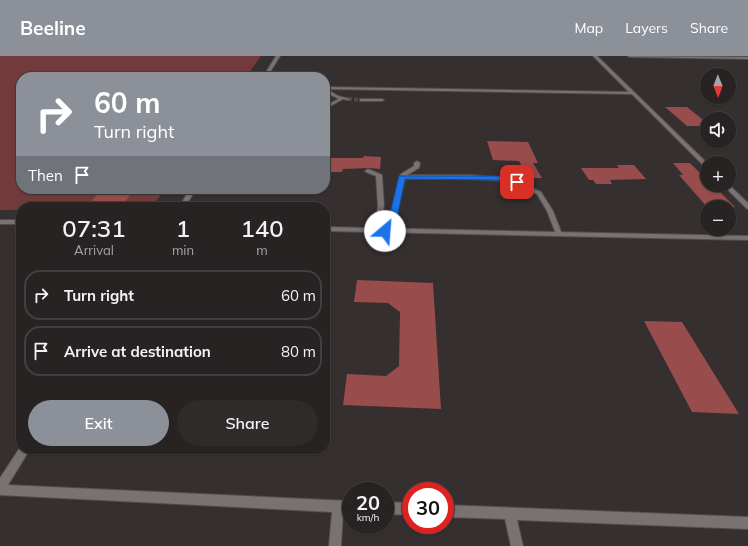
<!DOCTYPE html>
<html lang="en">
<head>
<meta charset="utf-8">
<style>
  :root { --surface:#282323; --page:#302b2b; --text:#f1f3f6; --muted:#a5a4a6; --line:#444041; --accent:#8c9099 }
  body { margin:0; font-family:Mulish,sans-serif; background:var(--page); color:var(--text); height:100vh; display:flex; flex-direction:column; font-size:15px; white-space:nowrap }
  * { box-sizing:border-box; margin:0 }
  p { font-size:13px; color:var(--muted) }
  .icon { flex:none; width:22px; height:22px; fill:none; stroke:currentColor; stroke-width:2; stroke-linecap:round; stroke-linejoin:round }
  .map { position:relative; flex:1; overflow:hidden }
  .details { position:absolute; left:16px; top:146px; width:314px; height:252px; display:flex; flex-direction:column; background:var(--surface); border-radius:16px; box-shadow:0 1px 3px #0004,0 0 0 1px var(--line) }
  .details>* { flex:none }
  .hud { position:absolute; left:16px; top:16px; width:314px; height:122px; border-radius:16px; box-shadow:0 1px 3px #0004,0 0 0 1px var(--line); background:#8c9099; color:#fff; overflow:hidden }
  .needle { width:26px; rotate:179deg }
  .fabs { position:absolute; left:700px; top:12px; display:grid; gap:8px }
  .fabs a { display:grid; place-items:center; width:36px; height:36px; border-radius:50%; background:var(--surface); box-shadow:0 1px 3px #0004,0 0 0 1px var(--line); font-size:20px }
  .speed { position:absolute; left:342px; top:426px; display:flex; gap:8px; font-size:20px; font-weight:700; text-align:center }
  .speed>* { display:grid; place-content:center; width:52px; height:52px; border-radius:50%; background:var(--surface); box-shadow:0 1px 3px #0004,0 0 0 1px var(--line); line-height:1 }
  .speed small { font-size:10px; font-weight:400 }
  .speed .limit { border:6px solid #d22; background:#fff; color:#111 }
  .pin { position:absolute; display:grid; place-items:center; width:34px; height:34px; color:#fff; margin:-17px; border-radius:8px; box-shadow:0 2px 6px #0006 }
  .me { position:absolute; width:44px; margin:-22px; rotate:27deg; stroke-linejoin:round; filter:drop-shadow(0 0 3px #0008) }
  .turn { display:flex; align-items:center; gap:14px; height:84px; padding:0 12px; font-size:18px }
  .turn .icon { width:52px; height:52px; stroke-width:2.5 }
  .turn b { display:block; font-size:28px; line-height:34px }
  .then { display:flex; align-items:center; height:38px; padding:0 12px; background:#0003; gap:8px; font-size:15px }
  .eta { display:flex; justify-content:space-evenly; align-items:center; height:68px; text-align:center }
  .eta b { font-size:24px; font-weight:600; line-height:28px }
  .action { display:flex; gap:8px; margin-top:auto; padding:8px 12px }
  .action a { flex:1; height:46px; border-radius:24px; background:var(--accent); color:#fff; font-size:16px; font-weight:600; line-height:46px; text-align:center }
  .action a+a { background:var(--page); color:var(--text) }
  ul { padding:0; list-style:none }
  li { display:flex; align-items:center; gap:12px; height:50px; margin:0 8px 6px; padding:0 4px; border:2px solid var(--line); border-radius:16px }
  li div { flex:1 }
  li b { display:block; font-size:15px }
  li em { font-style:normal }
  header { display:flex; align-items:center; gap:24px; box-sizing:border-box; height:56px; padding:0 20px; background:var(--accent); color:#fff }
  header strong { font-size:19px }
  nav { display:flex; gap:22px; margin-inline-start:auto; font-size:14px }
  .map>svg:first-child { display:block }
</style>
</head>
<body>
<header>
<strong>Beeline</strong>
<nav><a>Map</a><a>Layers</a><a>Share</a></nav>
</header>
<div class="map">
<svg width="748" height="490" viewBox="0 0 748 490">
  <rect width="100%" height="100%" fill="#362f2f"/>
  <path fill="#733a3b" d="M0 0H261L246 21H21V133H165L152 151H21V154H0Z"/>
  <path fill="#984c4c" d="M665 51H687L707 67V70H687Z
    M487 85 528 86 538 107H533L542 122H528L519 105 493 104Z
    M364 100 381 101 380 113 369 112 343 113 342 116H328L331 102H363Z
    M673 107H690L703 120H707V129H713L735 151H707L679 119H683Z
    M617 109H634L646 123 610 124 612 128H596L593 124H589L581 112H619Z
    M117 133H134L123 149H89L99 136H115Z
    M357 224 433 227 441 353 343 349 347 318 386 320 399 310 400 256 388 247 354 246Z
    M644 265 682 266 739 358 692 356Z"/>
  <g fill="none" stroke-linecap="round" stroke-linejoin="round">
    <path stroke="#4e4848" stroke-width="4" stroke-dasharray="4 2" stroke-linecap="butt" d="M348 43 362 44"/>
    <defs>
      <path id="minor" d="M593 0H597L707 107V112L705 111 632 38 327 33 338 40 350 43 348 44 343 43 325 53V50L339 43 325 36V31L629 36Z
        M628 0 748 1V3L630 1Z
        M362 43H382L384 44 382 45H360V43Z
        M417 105 420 107 419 112 407 119H471L509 122 541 136 553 155 562 178 559 180 556 178 547 155 537 138 506 125 471 123H405L396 162 387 176H383L382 175 390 162 399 121 401 118 414 110V107Z
        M368 113 382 119 384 150 380 174 377 176 374 174 378 150 376 120 366 116 365 115Z
        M723 129H729L748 147V153L746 152Z
        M21 390V393H30L8 429 351 445V457L343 456 341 490H329L332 456 0 439V422Z
        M385 446 411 447V459L385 458Z
        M445 449 748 461V473L517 464 523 490H511L505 463 445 461Z"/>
      <path id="tertiary" d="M276 0H280L267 21H263Z
        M190 133H196L185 151H179Z
        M0 164H21V168H0Z
        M325 171 748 180V184L325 175Z"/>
    </defs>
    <use href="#minor" stroke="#514d4c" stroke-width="2"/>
    <use href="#tertiary" stroke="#514d4c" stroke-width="2"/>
    <use href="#minor" fill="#797272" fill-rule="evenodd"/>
    <use href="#tertiary" fill="#797272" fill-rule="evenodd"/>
  </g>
  <path fill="#1a73e8" stroke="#114b97" d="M399 120H497L509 121 520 126 517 128 497 124 405 123 397 162 388 176H382L381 175 389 162Z"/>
</svg>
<div class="fabs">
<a><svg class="needle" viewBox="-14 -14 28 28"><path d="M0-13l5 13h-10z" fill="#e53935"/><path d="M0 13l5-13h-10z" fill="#a5a4a6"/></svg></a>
<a><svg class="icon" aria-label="sound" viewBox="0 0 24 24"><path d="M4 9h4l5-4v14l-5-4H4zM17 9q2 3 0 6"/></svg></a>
<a>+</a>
<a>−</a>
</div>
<div class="speed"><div>20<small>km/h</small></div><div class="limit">30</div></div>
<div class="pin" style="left:517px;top:126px;background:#d93025"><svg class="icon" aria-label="arrive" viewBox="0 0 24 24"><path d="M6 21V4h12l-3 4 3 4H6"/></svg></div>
<svg class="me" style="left:385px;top:175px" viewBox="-20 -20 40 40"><circle r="19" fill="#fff"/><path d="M0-13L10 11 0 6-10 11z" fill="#1a73e8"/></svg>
<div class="hud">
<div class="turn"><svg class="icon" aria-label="right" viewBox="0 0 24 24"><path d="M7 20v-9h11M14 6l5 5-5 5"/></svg><div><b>60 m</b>Turn right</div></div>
<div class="then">Then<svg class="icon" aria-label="arrive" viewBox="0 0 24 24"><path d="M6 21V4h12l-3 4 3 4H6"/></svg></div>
</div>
<section class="details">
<div class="eta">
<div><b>07:31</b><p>Arrival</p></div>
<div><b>1</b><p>min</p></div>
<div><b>140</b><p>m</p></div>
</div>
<ul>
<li><svg class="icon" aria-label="right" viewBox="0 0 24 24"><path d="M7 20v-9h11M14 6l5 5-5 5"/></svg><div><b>Turn right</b></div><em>60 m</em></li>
<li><svg class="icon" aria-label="arrive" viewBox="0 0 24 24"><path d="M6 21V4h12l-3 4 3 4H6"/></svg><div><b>Arrive at destination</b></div><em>80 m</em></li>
</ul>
<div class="action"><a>Exit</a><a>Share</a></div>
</section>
</div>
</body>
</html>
